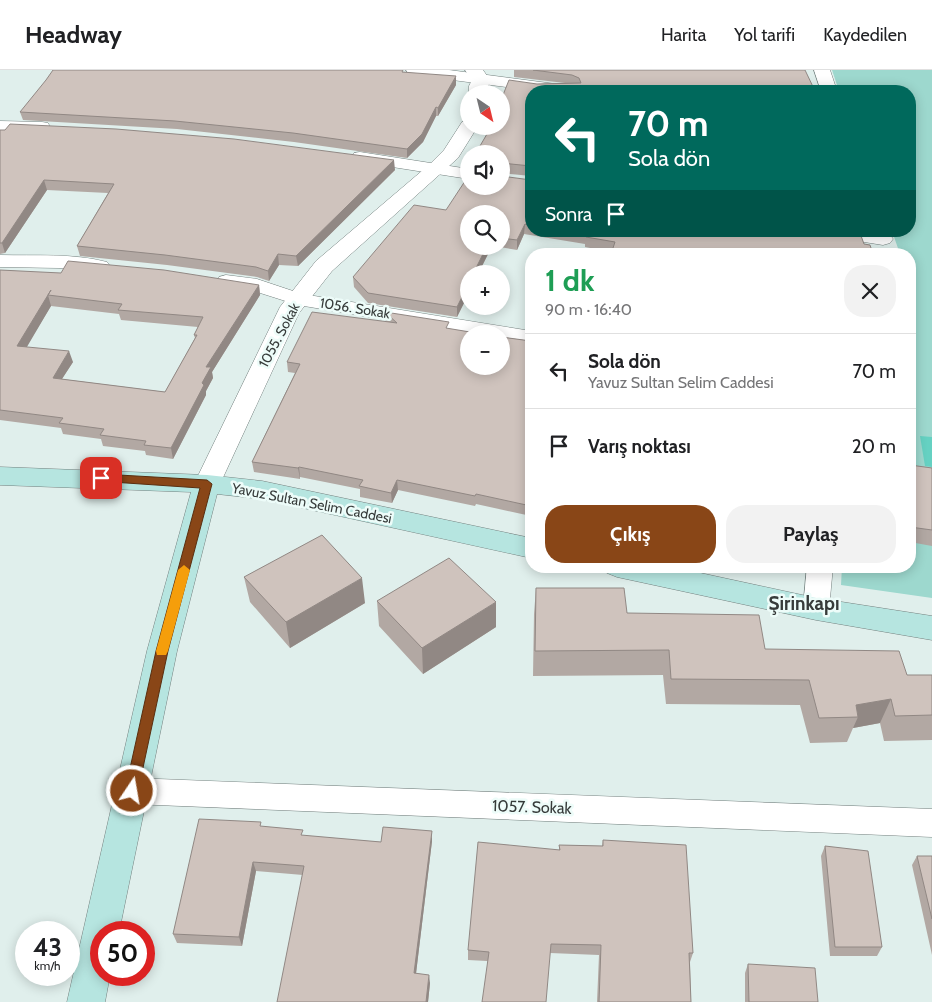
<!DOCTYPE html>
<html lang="tr">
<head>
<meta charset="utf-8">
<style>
  :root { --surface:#fff; --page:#f2f2f2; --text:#202124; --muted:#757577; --line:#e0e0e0; --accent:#894617 }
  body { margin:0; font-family:Cabin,sans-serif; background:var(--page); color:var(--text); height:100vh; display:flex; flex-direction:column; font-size:19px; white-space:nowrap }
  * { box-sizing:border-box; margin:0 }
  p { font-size:16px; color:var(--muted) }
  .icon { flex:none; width:28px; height:28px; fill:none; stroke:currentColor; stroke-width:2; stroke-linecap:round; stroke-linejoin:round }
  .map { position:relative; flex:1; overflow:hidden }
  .side { position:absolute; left:525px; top:178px; width:391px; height:325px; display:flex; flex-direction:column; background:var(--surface); border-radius:20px; box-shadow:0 2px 12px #0003 }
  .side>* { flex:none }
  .top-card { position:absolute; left:525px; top:15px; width:391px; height:152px; border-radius:20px; box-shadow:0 2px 12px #0003; background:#00695c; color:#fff; overflow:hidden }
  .needle { width:32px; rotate:145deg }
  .fabs { position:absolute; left:460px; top:15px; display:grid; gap:10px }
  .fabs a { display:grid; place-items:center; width:50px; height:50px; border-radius:50%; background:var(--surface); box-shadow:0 2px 12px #0003; font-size:25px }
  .speed { position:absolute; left:15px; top:851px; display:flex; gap:10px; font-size:25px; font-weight:700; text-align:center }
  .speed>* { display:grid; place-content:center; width:65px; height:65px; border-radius:50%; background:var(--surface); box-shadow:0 2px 12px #0003; line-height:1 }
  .speed small { font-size:12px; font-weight:400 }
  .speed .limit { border:8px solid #d22; background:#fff; color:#111 }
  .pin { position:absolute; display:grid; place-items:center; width:42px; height:42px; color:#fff; margin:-21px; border-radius:10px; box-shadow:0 2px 8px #0006 }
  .me { position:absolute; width:55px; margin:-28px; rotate:12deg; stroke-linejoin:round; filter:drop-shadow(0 0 4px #0008) }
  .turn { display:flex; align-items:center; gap:18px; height:105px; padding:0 20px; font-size:22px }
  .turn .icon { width:65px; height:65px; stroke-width:2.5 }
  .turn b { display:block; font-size:35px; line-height:42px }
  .then { display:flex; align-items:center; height:48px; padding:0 20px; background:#0003; gap:10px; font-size:19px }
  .round { display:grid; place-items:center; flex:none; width:52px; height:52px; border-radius:20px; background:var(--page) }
  .head { display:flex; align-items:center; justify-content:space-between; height:85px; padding:0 20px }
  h1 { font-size:30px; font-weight:700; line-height:38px; color:#1e9e55 }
  .action { display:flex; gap:10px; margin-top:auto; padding:10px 20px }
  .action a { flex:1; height:58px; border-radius:20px; background:var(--accent); color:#fff; font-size:20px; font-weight:700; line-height:58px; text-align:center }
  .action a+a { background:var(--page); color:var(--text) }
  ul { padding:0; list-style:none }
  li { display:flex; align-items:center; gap:15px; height:75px; padding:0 20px; border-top:1px solid var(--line) }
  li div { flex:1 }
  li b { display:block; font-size:19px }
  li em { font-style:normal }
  header { display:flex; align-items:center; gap:30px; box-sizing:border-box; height:70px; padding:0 25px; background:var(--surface); border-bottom:1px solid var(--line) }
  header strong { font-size:24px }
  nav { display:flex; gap:28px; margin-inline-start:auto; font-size:18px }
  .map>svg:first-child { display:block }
</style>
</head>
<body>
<header>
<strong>Headway</strong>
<nav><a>Harita</a><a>Yol tarifi</a><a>Kaydedilen</a></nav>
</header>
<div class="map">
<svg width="932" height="932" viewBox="0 0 932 932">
  <rect width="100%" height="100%" fill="#e0efec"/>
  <path fill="#9dd8ce" d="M832 0H932V528L841 515 842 496H910V263L914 219 910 208V184H900L892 161H910V21H839Z"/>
  <path fill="#65d1c2" d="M920 366 932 367V397L925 396Z"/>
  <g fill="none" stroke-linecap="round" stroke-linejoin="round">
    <defs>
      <path id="minor" d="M406 0H449L571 16 577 18 579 21H537L414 5 408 3Z
        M814 0H830L837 21H821Z
        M0 51 42 52 48 53 50 57 48 61 42 62 0 61Z
        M360 82 469 99V109L354 91 351 87 354 83Z
        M824 161H870L890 165 893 169 890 173 883 175 833 167 826 165Z
        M0 185C35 186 73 183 107 192L110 196 107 200 100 202 59 198 0 197Z
        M226 205 257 209 302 224 531 261V273L501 269V264H472L298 235 254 221 219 215 216 211 219 207Z
        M807 496H833L829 539 825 546 816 549 807 546 803 539Z
        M132 708 932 739V767L132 734 121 730 117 721 121 712Z"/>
      <path id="tertiary" d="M465 0H483L490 10 486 24 469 25V16L472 10Z
        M469 51V56H478L458 88 332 201 299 243 220 414 216 421 207 423 198 421 194 414 280 237 316 191 430 94 444 80 462 52Z"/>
      <path id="secondary" d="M0 397 207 405 262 411 531 468V488L262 429 217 424 177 581 119 862H101V905H110L105 932H67L147 581 191 422 0 415Z
        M603 496H668L816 528 932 546V570L816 550 617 507 607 503Z"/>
    </defs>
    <use href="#minor" stroke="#74817f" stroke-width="1"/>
    <use href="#tertiary" stroke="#74817f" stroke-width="1"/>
    <use href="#secondary" stroke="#74817f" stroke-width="1"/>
    <use href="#minor" fill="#fff" fill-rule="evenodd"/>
    <use href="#tertiary" fill="#fff" fill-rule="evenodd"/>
    <use href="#secondary" fill="#b6e5e0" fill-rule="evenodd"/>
  </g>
  <path fill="#b2a8a3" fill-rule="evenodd" d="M514 0H805L531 21V106L501 103V84H477V81L537 14 565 13 514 7Z
    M403 2 456 15 438 46H436L423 72 407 88 294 72 177 59 23 50 20 42Z
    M0 60 395 100 298 196 279 195 269 211 257 207 167 195 80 186 77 176 108 123 47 120 5 183 0 184Z
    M531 110V161H851L611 182 585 177V174L524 164 517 180 494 176H501V144L469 176H492L457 247 368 233 354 217 353 207 446 140Z
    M0 200 259 215 260 225 212 302 213 308 206 321V325L173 389 146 385 145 381 103 376 101 369 63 364 61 358 0 350ZM51 236 119 244 121 250 198 257 194 265 195 268 165 322 62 309 73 292 26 277Z
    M385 242 449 259 531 271V446L476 434 475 436 398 420 392 433 360 427V419L300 407V409L254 402 252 392 295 303 288 302 287 292 386 252Z
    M910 395 932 398V476L910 472Z
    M244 507 365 533 290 578 250 532Z
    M536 518 627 543 765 579 907 605H932V670L884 671 880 653 853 658 847 672 810 673 800 635 666 634 663 605 533 606 534 544Z
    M377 531 496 557 423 604 379 556Z
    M262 757 304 766 381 772 432 771 416 903 430 913 428 932 303 805 256 801 242 876 177 873 173 864Z
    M603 770 693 883 690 892 691 932H597L599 885 550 883 487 891 468 890V880L559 780V775L602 776Z
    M825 776 882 877 877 886H830L821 786Z
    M917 786H932V885L912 795Z
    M748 894 818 932H745V903Z"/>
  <path fill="#918884" d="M456 6V15L438 46V38Z
    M436 37V46L423 72 407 88V79Z
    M394 90 395 100 298 196 296 186Z
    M44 110 47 120 5 183 2 173Z
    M525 154 524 164 517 180V170Z
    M487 176H492L478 204H473Z
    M278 184 279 195 269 211 268 201Z
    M469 213V223L457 247V237Z
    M259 215 260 225 212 302 213 308 206 321V325L173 389 171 378 202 313 206 297Z
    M51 220 48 225 51 236 21 287 17 276Z
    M69 281 73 292 56 318 53 308Z
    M299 397 300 407V409L298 398Z
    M397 410 398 420 392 433 391 423Z
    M362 508 365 533 290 578 286 552Z
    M496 532V557L423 604 422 578Z
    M891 629 880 653 853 658 858 647 856 635Z
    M432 761V771L415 912 414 903Z
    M253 792 256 801 242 876 239 867Z
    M429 905 430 913 428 932H426Z"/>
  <path fill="#cfc3bd" stroke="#918884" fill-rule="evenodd" d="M53 0H403L402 2 456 6 438 38 436 37 422 64 407 79 293 63 175 51 20 42 46 10Z
    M533 0H805L815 21H531V96L501 93V84H483L484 82 477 81 487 64 490 56H501V30L509 10 537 14 581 13 579 8 572 5Z
    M10 54 116 59 234 69 394 90 296 186 278 184 268 201 256 197 165 185 77 176 114 114 44 110 2 173H0V60H5Z
    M469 105V116H501V106L531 110V155L525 154 517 170 501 168V144H469V176H487L473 204H469V213L457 237 368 223 353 207 414 135 446 140Z
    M567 161H851L860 163 864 174 870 175 873 184H611L615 172 586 167 587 165Z
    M68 191 164 200 259 215 206 297H211L202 313 204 315 171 378 144 375 146 371 100 365 104 359 59 353 63 348 0 340V200L61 203ZM51 220 48 225 122 234 118 240 203 247 194 265H197L165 322 53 308 69 281 17 276Z
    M312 242 397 253 385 242 449 252 446 258 482 264H469V296H501V267L531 271V436L476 424 475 426 397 410 391 423 359 416 363 410 299 397 298 398 252 392 300 294 287 292Z
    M910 395 932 398V460L910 457Z
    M322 465 362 508 286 552 244 507Z
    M449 488 496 532 422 578 377 531Z
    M536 518H624L627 543 759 545 765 579 899 581 907 605H932V645L895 646 891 629 856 635 858 647 819 648 809 610 671 609 669 580 535 581Z
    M199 749 261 752 260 756 303 760 301 765 381 772 383 757 432 761 414 903 429 905 426 932H277L304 796 253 792 239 867 173 864Z
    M603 770 686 775 693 883H689L691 932H599L601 875 551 874 546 932H482L489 882 468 880 478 772 560 780 559 775 603 776Z
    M825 776 868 781 882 877H835Z
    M917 786H932V849Z
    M748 894 815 898 818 932H749Z"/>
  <path fill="#894617" stroke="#592e0f" d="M101 404 207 410 212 414 168 581 138 721 136 725 132 727 127 725 125 721 156 581 200 418 97 411 95 408 97 406Z"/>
  <path fill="#f59e0b" d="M184 495 190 500 168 581 166 585H157L156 581 178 500Z"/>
  <g text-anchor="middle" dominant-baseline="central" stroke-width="5" stroke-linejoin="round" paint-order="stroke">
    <g font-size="14" fill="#363b3a" stroke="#edfcf9">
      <text transform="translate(355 238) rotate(9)">1056. Sokak</text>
      <text transform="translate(279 265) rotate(-62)">1055. Sokak</text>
      <text transform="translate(312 433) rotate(11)">Yavuz Sultan Selim Caddesi</text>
    </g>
    <g font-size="16" fill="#363b3a" stroke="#edfcf9">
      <text transform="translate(532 737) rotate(2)">1057. Sokak</text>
    </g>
    <g font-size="19" font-weight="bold" fill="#363b3a" stroke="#edfcf9">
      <text x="804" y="533">Şirinkapı</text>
    </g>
  </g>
</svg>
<div class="fabs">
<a><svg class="needle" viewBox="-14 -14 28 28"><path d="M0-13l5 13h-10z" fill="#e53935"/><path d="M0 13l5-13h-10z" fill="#757577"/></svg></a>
<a><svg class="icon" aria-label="sound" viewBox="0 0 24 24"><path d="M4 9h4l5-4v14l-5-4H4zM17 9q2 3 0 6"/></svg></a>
<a><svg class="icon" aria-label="search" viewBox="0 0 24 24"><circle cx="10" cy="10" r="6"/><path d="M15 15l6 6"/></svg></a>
<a>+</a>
<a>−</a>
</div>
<div class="speed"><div>43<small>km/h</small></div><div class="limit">50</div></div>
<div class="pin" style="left:101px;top:408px;background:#d93025"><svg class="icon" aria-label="arrive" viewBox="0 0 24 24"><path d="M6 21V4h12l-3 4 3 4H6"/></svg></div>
<svg class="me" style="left:132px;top:721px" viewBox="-20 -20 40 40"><circle r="17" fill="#894617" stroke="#fff" stroke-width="3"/><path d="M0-11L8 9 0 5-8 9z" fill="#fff"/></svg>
<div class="top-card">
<div class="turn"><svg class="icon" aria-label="left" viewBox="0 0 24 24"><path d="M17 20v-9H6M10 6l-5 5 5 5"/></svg><div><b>70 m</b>Sola dön</div></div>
<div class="then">Sonra<svg class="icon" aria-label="arrive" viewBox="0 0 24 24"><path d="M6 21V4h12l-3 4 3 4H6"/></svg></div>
</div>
<section class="side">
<div class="head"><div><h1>1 dk</h1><p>90 m · 16:40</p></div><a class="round"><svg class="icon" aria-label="close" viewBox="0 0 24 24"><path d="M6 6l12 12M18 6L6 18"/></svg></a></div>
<ul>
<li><svg class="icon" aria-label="left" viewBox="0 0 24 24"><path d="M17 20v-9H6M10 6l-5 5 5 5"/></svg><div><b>Sola dön</b><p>Yavuz Sultan Selim Caddesi</p></div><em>70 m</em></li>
<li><svg class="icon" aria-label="arrive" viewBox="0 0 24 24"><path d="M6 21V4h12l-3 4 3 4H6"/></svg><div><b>Varış noktası</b></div><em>20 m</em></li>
</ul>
<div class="action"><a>Çıkış</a><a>Paylaş</a></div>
</section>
</div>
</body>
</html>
